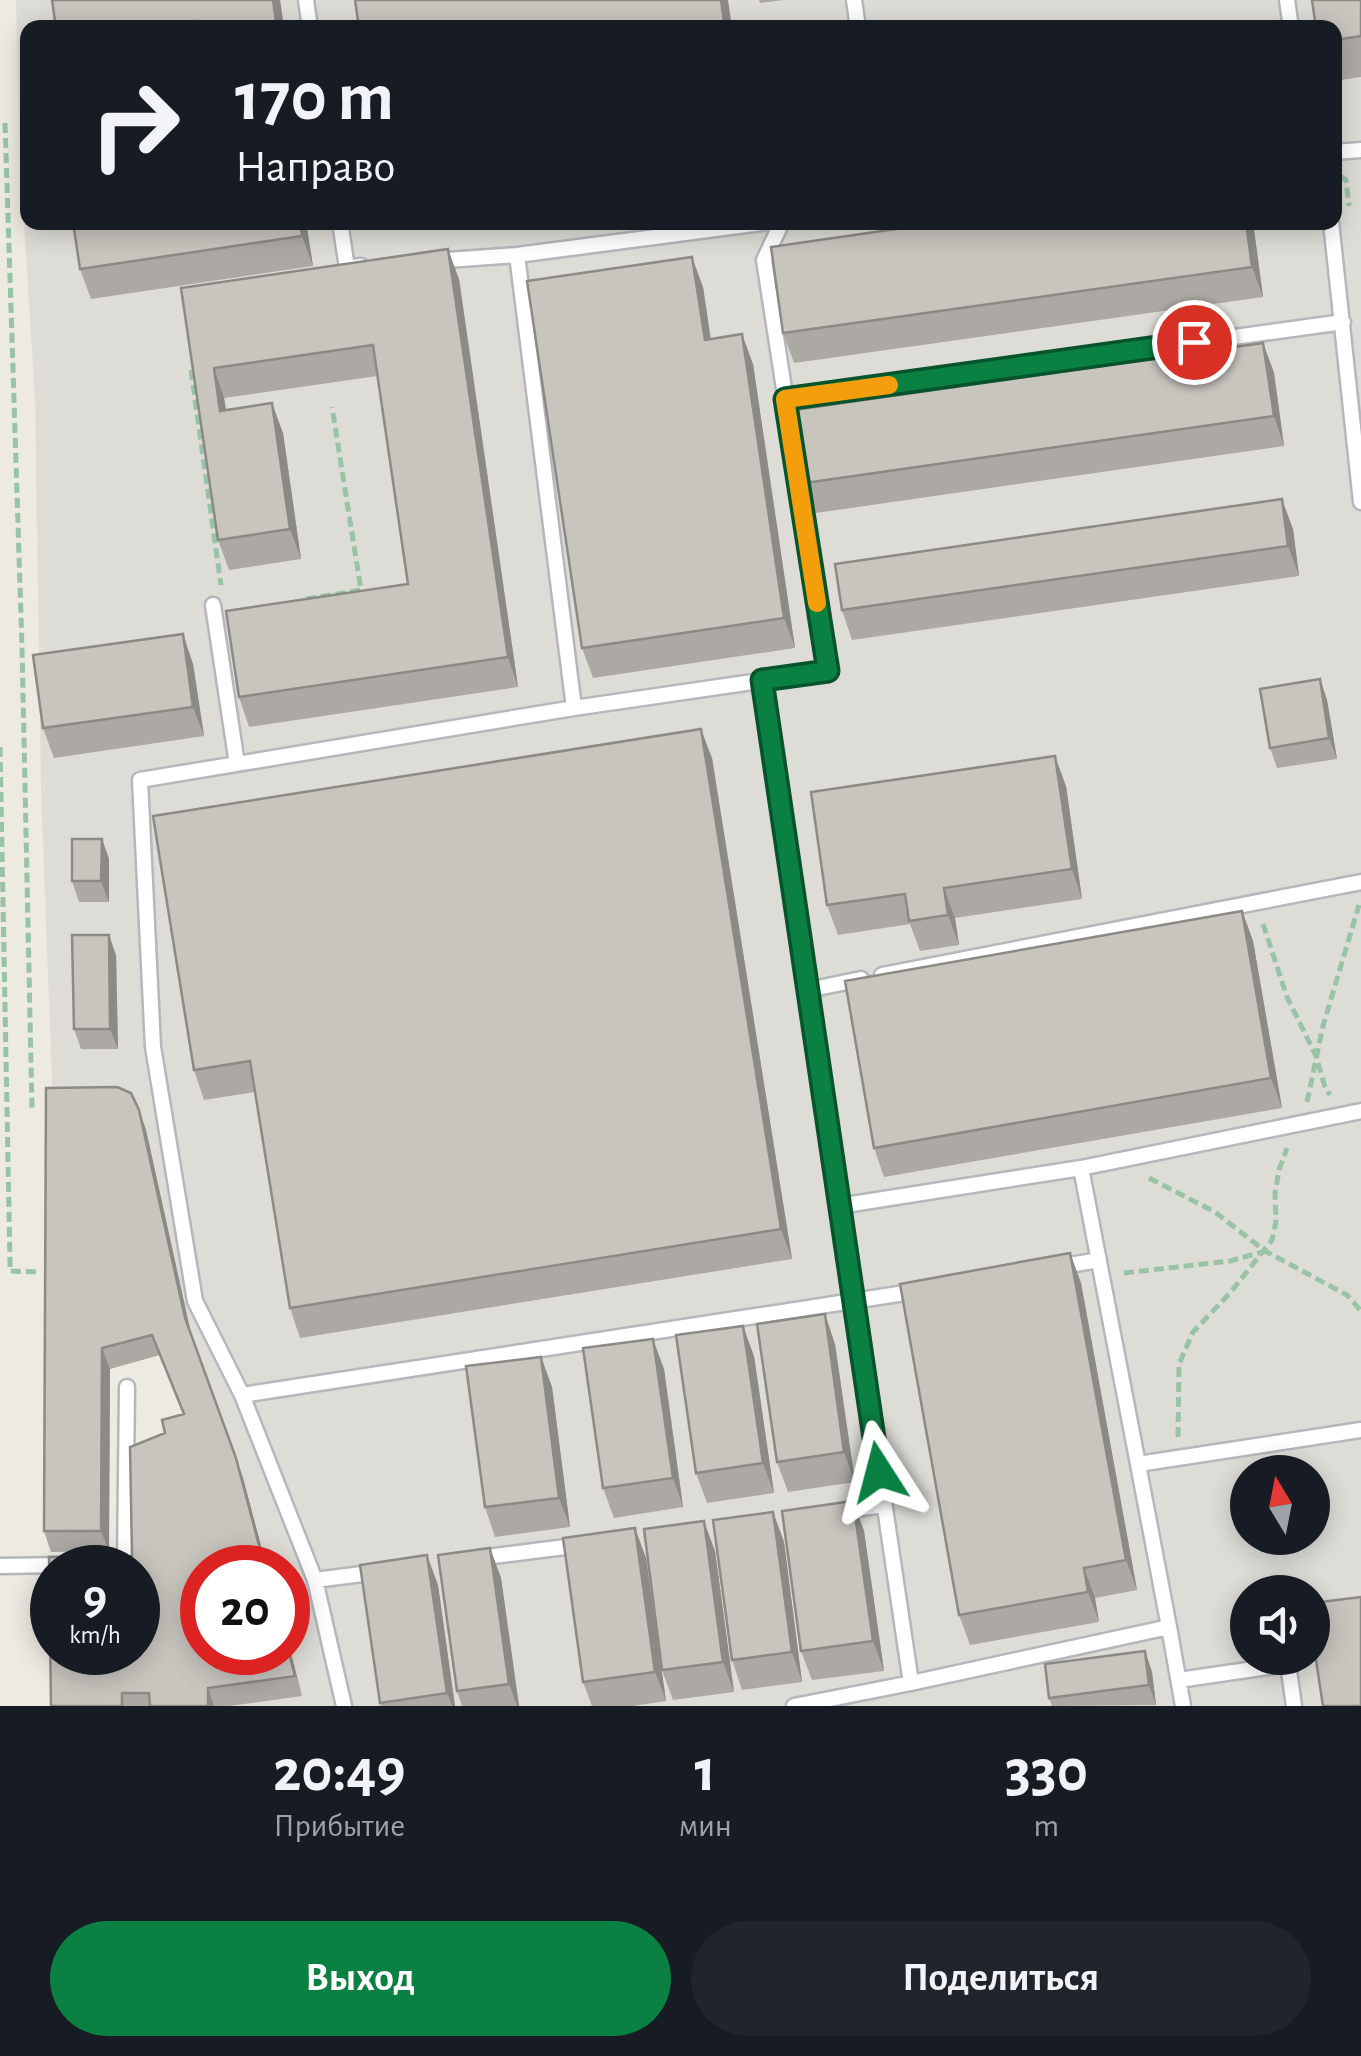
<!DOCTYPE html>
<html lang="ru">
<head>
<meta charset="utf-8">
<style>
  :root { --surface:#171b24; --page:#20242c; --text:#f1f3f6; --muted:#9ea1a6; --accent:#0b8043 }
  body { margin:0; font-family:"Alegreya Sans",sans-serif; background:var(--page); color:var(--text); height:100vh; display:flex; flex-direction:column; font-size:38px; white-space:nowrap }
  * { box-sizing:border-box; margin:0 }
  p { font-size:32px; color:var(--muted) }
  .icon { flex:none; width:55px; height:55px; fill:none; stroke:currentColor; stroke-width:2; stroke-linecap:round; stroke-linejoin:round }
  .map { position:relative; height:1706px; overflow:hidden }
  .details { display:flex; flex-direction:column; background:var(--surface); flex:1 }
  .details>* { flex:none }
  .top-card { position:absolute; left:20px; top:20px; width:1322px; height:210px; border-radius:20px; box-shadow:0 5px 25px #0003; background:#171b24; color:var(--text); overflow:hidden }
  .needle { width:65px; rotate:350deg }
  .controls { position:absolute; left:1230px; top:1455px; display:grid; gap:20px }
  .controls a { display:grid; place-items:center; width:100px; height:100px; border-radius:50%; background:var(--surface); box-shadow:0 5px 25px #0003; font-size:50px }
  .speed { position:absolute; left:30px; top:1545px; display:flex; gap:20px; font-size:50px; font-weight:700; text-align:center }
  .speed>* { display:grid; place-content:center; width:130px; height:130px; border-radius:50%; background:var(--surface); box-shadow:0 5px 25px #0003; line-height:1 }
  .speed small { font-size:25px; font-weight:400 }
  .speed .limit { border:15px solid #d22; background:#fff; color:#111 }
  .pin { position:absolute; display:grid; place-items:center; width:85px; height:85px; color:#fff; margin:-42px; border:5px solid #fff; border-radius:50%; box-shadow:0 2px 10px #0007 }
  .me { position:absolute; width:110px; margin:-55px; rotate:351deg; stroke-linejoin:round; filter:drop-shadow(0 0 8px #0008) }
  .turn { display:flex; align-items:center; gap:35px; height:210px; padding:0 50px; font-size:45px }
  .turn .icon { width:130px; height:130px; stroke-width:2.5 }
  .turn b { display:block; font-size:70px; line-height:85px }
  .eta { display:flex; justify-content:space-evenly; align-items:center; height:170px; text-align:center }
  .eta b { font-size:60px; font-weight:700; line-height:70px }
  .action { display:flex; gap:20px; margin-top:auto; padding:20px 50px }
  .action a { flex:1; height:115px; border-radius:60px; background:var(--accent); color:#fff; font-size:40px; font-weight:700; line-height:115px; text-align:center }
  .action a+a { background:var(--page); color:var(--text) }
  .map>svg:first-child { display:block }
</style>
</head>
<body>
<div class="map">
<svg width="1361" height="1706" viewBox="0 0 1361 1706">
  <rect width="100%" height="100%" fill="#edeae2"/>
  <path fill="#dedcd6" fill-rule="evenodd" d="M16 0H1361V1706H230L302 1696 288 1640V1568L268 1567 243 1478 192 1338 146 1130 53 1108 41 789 35 398 20 160ZM28 28H1335V222H28ZM1248 1472H1312V1538H1248ZM1248 1592H1312V1658H1248Z"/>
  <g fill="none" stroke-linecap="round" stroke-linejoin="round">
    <defs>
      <path id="service" d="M306 0 310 28
        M854 0 858 28
        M1287 0 1291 28
        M1335 152 1361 150
        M340 222 347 268 361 266
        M1331 222 1361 502
        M433 261 517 255
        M785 399 1343 322
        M213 605 237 764
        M762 680 911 1683 1169 1627 1138 1464 1361 1430
        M574 708 517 255 770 222
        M882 975 1361 882
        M808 990 861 979
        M839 1206 1081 1168
        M1058 1267 1099 1260
        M242 1395 918 1291
        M1138 1464 1081 1168 1361 1111
        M840 1511 884 1505
        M478 1558 581 1545
        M116 1564H125L127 1387
        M0 1566 64 1565
        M315 1580 378 1572
        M1169 1627 1183 1706
        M1179 1680 1288 1664 1294 1706
        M344 1706 315 1580 242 1395 195 1301 153 1047 140 780 574 708 828 671 764 260 782 222
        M794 1706 911 1683"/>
    </defs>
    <use href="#service" stroke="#b4b8bc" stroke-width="19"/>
    <path stroke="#98c4a5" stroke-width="5" stroke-dasharray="10 5" stroke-linecap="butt" d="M5 123 22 647 32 1109
      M1340 176 1346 180 1349 206
      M191 370 221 585
      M306 599 361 590 332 407
      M0 747 10 1263V1271L37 1272
      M1263 924 1287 997 1316 1056 1325 1087 1330 1095
      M1307 1102 1323 1026 1359 905
      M1149 1178 1215 1212 1265 1251 1347 1295 1361 1311
      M1124 1273 1230 1261 1262 1252
      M1178 1437 1179 1364 1193 1332 1230 1293 1272 1240 1276 1222 1275 1194 1279 1170 1287 1148"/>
    <use href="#service" stroke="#fff" stroke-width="14"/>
  </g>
  <path fill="#aca9a4" d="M52 0H280L284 28H56Z
    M759 0H784L760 3Z
    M1361 0V77L1335 81V28Z
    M306 222 313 266 91 299 80 269Z
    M1253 222 1263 297 794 363 783 333Z
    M459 279 518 687 249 727 239 697 408 584 377 376 224 398 226 410 283 433 301 559 229 570 218 540 181 288Z
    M703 287 711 339 753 364 795 648 593 678 582 648Z
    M1263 343 1274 373 1284 446 816 513 805 483Z
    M1293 529 1299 576 852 640 842 610Z
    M193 664 204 736 54 758 43 728Z
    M1320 679 1327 700 1337 759 1277 768 1270 748Z
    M712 758 792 1259 300 1338 290 1308 255 1092 204 1100 194 1070Z
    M1066 786 1082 899 955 918 959 945 920 951 910 924 838 935 827 905Z
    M102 839 109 859V902H79L72 881Z
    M1242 911 1253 941 1282 1108 884 1177 874 1148Z
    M116 955 118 1049H81L74 1029Z
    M139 1110 146 1130 192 1338 243 1478 267 1568H202L288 1652V1642L302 1696 230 1706H51L132 1556 165 1433 183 1414 160 1355 110 1369 109 1551 51 1552 44 1531Z
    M1070 1253 1081 1283 1137 1590 1095 1598 1099 1622 970 1645 959 1615Z
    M835 1344 855 1482 788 1492 777 1462Z
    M754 1356 774 1493 707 1503 696 1473Z
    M541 1357 552 1387 570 1527 495 1537 485 1507Z
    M664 1369 683 1507 614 1518 603 1488Z
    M853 1501 864 1531 884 1671 812 1680 801 1651Z
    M773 1512 784 1542 802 1682 742 1690 732 1660Z
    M490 1548 501 1578 519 1706H462L457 1691Z
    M715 1551 734 1692 673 1700 662 1670Z
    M646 1558 666 1701 633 1706H592L583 1682Z
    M438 1585 455 1706H381L380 1703Z
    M1145 1651 1152 1672 1156 1705 1052 1706 1049 1698Z"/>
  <path fill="#8c8a86" d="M273 0H280L284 28H277Z
    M721 0H728L732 28H725Z
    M300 222H306L313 266 302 236Z
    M1246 222H1253L1263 297 1252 267Z
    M448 249 459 279 518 687 508 657Z
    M692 257 703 287 715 370 705 340Z
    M742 334 753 364 795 648 784 618Z
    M1263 343 1274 373 1284 446 1274 416Z
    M214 368 224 398 231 440 220 411Z
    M272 403 283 433 301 559 290 529Z
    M1282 499 1293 529 1299 576 1288 546Z
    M183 634 193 664 204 736 193 707Z
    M1320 679 1327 700 1337 759 1329 738Z
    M701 729 712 758 792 1259 781 1229Z
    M1055 756 1066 786 1082 899 1072 869Z
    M102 839 109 859V902L101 881Z
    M944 888 955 918 959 945 948 915Z
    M1242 911 1253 941 1282 1108 1271 1078Z
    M109 935 116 955 118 1049 110 1029Z
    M139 1110 146 1130 192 1338 243 1478 267 1568H265L185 1318Z
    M1070 1253 1081 1283 1137 1590 1126 1560Z
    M825 1314 835 1344 855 1482 844 1452Z
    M743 1326 754 1356 774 1493 763 1463Z
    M653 1339 664 1369 683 1507 673 1478Z
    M102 1348 110 1369 109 1551 101 1531Z
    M541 1357 552 1387 570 1527 559 1498Z
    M853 1501 864 1531 884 1671 873 1641Z
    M773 1512 784 1542 802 1682 792 1652Z
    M704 1521 715 1551 734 1692 723 1662Z
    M635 1528 646 1558 666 1701 655 1672Z
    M490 1548 501 1578 519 1706H517L509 1684Z
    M427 1555 438 1585 455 1706H452L447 1693Z
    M1084 1568 1095 1598 1099 1622 1088 1592Z
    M288 1642 302 1696 288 1649Z
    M1145 1651 1152 1672 1156 1705 1149 1685Z
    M208 1688 214 1706H208Z"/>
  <path fill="#c8c5bf" stroke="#8c8a86" stroke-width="2.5" fill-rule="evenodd" d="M52 0H273L277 28H195L194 21 149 28H56Z
    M355 0H721L725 28H359Z
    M1312 0H1361V36L1335 40V28H1316Z
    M73 222H300L302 236 80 269Z
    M944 222H1246L1252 267 783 333 771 247Z
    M448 249 508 657 239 697 226 611 408 584 373 345 214 368 220 411 272 403 290 529 218 540 181 288Z
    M692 257 705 340 742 334 784 618 582 648 527 281Z
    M1263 343 1274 416 805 483 794 410Z
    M1282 499 1288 546 842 610 835 564Z
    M183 634 193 707 43 728 33 655Z
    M1320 679 1329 738 1270 748 1260 689Z
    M701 729 781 1229 290 1308 250 1061 194 1070 153 816Z
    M1055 756 1072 869 944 888 948 915 909 921 905 894 827 905 811 792Z
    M72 839H102L101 881H72Z
    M1242 911 1271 1078 874 1148 845 981Z
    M72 935H109L110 1029H74Z
    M117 1087 131 1093 139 1110 185 1318 236 1458 265 1568H202V1652H288V1649L295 1676 208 1688V1706H150L149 1693H122V1706H51L49 1557 132 1556 130 1447 165 1433 162 1420 184 1414 152 1335 102 1348 101 1531H44L46 1088ZM52 1568H138V1652H52Z
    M1070 1253 1126 1560 1084 1568 1088 1592 959 1615 900 1284Z
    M825 1314 844 1452 777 1462 757 1324Z
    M743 1326 763 1463 696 1473 676 1335Z
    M653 1339 673 1478 603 1488 583 1348Z
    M541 1357 559 1498 485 1507 466 1366Z
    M853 1501 873 1641 801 1651 782 1511Z
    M773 1512 792 1652 732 1660 713 1520Z
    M704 1521 723 1662 662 1670 644 1529Z
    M635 1528 655 1672 583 1682 563 1538Z
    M490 1548 509 1684 457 1691 438 1555Z
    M427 1555 447 1693 380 1703 360 1565Z
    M1361 1597V1706H1323L1312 1634V1603Z
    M1145 1651 1149 1685 1049 1698 1045 1664Z"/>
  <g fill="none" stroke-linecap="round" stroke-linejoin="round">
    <defs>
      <path id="route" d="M879 1472 762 680 828 671 785 399 1194 342"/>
    </defs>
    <use href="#route" stroke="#07532c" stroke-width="25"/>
    <use href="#route" stroke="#0b8043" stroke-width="18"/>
    <path stroke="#f59e0b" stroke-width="18" d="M817 603 785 399 889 385"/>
  </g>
</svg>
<div class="controls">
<a><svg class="needle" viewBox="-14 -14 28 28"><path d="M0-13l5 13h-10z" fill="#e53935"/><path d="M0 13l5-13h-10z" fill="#9ea1a6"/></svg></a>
<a><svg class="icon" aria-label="sound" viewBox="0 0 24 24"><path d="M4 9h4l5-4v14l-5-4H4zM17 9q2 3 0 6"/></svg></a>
</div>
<div class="speed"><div>9<small>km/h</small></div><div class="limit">20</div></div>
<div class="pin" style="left:1194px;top:342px;background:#d93025"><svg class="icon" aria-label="arrive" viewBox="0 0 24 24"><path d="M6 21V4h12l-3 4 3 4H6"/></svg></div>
<svg class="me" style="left:879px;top:1472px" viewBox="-20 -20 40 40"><path d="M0-17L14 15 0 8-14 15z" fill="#0b8043" stroke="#fff" stroke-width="4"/></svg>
<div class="top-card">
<div class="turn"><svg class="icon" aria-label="right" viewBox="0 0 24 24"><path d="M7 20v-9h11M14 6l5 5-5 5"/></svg><div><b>170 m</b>Направо</div></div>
</div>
</div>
<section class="details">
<div class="eta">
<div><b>20:49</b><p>Прибытие</p></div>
<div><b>1</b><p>мин</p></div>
<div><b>330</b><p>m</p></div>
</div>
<div class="action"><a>Выход</a><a>Поделиться</a></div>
</section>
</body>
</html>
